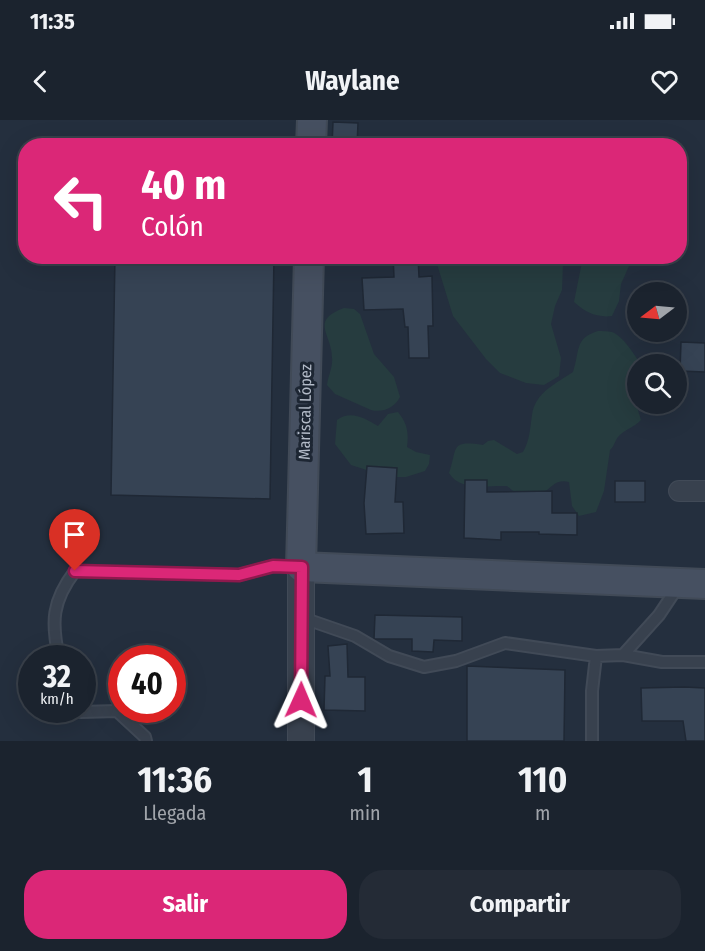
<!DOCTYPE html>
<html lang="es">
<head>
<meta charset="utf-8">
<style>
  :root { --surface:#1b232e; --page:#242b36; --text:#f1f3f6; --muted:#a0a4aa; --line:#39404a; --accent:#db2777 }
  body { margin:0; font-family:"Fira Sans Condensed",sans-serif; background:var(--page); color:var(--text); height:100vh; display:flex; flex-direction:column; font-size:22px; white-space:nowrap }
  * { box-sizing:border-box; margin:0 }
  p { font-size:20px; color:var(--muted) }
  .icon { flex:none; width:33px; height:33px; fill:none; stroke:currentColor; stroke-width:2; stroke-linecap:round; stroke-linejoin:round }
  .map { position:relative; height:621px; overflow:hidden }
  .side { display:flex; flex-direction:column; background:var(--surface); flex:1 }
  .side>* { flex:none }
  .guide { position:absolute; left:18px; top:18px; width:669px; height:126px; border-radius:24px; box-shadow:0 6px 24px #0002,0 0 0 2px var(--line); background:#db2777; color:#fff; overflow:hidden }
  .needle { width:39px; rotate:254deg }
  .fabs { position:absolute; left:627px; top:162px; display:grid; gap:12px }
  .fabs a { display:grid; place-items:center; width:60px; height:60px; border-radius:50%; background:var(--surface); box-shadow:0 6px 24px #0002,0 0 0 2px var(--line); font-size:30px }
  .speed { position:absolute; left:18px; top:525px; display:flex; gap:12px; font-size:30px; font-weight:700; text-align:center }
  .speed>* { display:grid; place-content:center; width:78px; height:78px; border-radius:50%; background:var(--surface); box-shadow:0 6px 24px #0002,0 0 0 2px var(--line); line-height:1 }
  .speed small { font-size:15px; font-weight:400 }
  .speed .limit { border:9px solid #d22; background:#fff; color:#111 }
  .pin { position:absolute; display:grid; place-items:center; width:51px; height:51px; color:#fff; margin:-62px -26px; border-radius:50% 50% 50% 0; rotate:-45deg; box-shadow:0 0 6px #0007 }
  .pin .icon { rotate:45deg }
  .me { position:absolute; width:66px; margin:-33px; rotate:1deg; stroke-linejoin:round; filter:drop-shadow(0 0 4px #0008) }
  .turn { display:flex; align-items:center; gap:21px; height:126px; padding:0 24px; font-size:27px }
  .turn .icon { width:78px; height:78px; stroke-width:2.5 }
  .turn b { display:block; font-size:42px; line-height:51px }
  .eta { display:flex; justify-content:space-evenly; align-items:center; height:102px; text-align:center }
  .eta b { font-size:36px; font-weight:700; line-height:42px }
  .cta { display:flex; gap:12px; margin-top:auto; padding:12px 24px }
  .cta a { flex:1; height:69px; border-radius:24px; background:var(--accent); color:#fff; font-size:24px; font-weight:700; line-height:69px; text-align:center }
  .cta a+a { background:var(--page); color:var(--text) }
  .status { display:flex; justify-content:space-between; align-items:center; height:42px; padding:0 30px; background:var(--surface); direction:ltr }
  .status svg { height:16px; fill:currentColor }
  header { display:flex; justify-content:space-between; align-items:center; height:78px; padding:0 24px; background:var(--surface); font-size:27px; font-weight:700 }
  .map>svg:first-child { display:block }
</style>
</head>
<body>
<div class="status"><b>11:35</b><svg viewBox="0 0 49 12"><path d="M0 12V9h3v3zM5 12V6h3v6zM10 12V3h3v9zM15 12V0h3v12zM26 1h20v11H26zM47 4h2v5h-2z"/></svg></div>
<header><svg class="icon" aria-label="back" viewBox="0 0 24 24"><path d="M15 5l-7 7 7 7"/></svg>Waylane<svg class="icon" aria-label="heart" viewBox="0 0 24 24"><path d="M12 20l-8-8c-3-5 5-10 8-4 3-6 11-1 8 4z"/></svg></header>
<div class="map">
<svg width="705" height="621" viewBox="0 0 705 621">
  <rect width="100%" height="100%" fill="#242f3e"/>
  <path fill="#263c3f" d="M437 137H560L563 144 562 170 555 186 551 204 561 238 559 256 544 265 526 263 500 253 486 239 453 196 437 144Z
    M583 137H633L621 164 619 181 612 196C597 198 585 192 574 182Z
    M344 188 354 189 360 194 374 234 394 257 400 277C394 288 383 293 371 290L335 274 327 265C328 256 333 247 332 238 332 214 309 201 344 188Z
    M598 211C602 211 608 211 612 212 622 215 636 236 640 244H638L639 284 637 287 641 300C633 308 628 308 621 314 615 318 615 326 610 330L604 371 596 392 579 396 572 386 569 362C556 359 552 367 543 373 537 377 530 378 524 380L507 366C489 365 460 372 449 353 458 328 449 320 483 325L488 321 494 320 517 334 523 332C530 320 530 308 532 295 535 272 557 263 573 252 580 232 574 218 598 211Z
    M398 292C407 303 409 312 407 327L416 332 430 335 429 344 425 351 406 357H396L379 354 351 345 335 324 337 300C351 290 364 298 378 306L388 294Z"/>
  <path fill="#364354" stroke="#1f2835" stroke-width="1.5" d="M333 2 358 3 357 26H332Z
    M115 136H274L270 379 111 375Z
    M393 136H418L419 157 432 156 433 206H428L429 238H409L408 207H405L403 189 364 190 362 158 394 157Z
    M681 222 705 223V252L680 251Z
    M367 346 397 348 395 382H403L404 413 366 414 364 383Z
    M465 360H487V372L552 371V393H577V415L539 414V412H501V420L464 418Z
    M615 361H645V382H615Z
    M375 495 462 497V521L434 520 433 532 412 531V519H374Z
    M347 524 348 557H365V591L324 590 325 556H330L328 526Z
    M467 546 565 550 564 621H467Z
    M684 567 705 568V621H686L683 601H642L641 568Z"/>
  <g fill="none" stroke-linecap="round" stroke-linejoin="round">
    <defs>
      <path id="service" d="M303 498 355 516 389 536 424 547 456 541 505 523 596 536 623 535 662 542H705
        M623 535 659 495 679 465
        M59 538C51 502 52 481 75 451L239 455 273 446 301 447
        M79 590 81 592 117 591 145 617 146 621
        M592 621V571L596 536"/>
      <path id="minor" d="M679 371H705"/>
      <path id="tertiary" d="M301 621V447"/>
      <path id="secondary" d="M311 26 312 0
        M309 136 301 447 705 464"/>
    </defs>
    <use href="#service" stroke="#414a57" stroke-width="14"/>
    <use href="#minor" stroke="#414a57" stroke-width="22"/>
    <use href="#tertiary" stroke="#414a57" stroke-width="28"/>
    <use href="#secondary" stroke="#414a57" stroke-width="32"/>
    <use href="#service" stroke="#38414e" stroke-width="10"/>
    <use href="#minor" stroke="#38414e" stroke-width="20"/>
    <use href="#tertiary" stroke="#38414e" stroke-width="26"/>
    <use href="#secondary" stroke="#465061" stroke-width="28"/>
  </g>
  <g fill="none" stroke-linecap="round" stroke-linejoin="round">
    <defs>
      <path id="route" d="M75 451 239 455 273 446 302 447 301 580"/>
    </defs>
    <use href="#route" stroke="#8e194d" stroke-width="15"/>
    <use href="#route" stroke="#db2777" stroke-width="10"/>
  </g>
  <g text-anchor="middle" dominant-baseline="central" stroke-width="6" stroke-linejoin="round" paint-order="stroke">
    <g font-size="16" fill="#b4bcc9" stroke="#1d2633">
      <text transform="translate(305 292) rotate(-89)">Mariscal López</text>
    </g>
  </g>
</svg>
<div class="fabs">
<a><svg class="needle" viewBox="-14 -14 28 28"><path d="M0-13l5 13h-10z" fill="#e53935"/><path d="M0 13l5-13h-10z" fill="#a0a4aa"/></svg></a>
<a><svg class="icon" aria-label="search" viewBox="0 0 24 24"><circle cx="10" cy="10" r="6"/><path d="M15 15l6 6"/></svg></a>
</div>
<div class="speed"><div>32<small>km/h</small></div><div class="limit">40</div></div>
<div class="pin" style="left:75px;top:451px;background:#d93025"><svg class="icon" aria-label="arrive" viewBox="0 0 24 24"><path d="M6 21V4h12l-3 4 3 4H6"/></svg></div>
<svg class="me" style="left:301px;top:580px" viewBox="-20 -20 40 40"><path d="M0-17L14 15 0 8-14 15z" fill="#db2777" stroke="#fff" stroke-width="4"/></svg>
<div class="guide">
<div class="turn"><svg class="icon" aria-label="left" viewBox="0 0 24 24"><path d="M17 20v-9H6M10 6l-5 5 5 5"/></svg><div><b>40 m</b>Colón</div></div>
</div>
</div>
<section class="side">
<div class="eta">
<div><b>11:36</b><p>Llegada</p></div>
<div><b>1</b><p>min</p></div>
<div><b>110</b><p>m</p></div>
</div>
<div class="cta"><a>Salir</a><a>Compartir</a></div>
</section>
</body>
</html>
